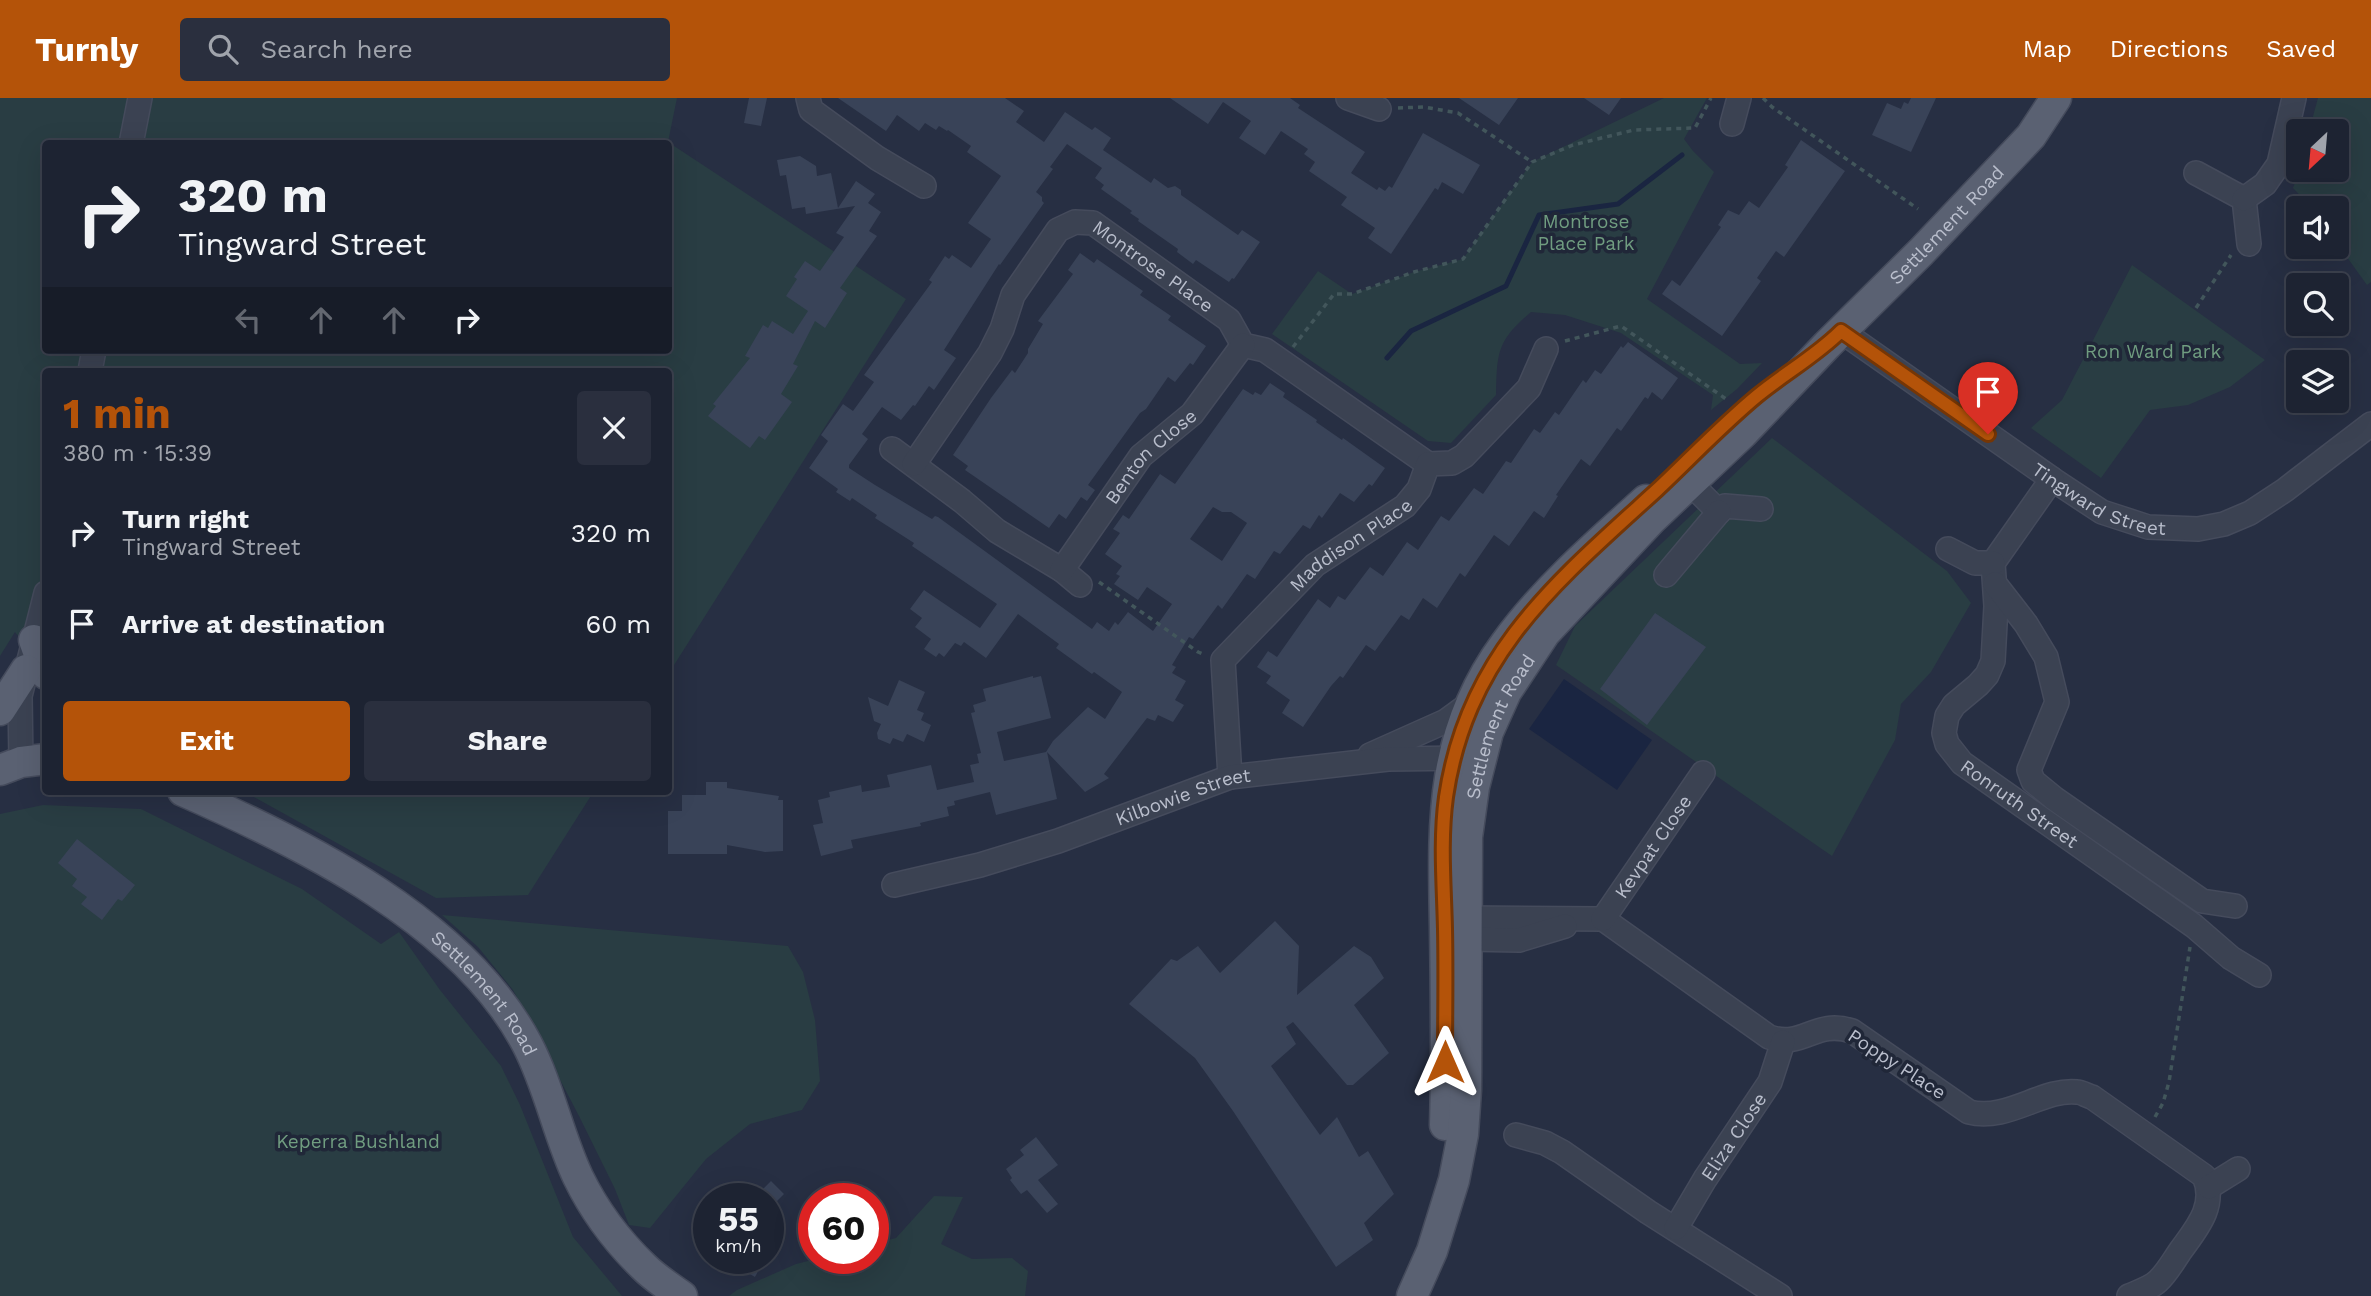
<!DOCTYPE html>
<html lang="en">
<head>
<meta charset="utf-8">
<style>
  :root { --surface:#1d2332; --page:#2a2f3e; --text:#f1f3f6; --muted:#a0a4ac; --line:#3b404d; --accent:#b45309 }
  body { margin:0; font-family:"Work Sans",sans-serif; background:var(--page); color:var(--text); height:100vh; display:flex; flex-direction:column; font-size:26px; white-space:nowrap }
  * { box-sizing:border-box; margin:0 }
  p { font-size:23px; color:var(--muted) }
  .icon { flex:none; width:38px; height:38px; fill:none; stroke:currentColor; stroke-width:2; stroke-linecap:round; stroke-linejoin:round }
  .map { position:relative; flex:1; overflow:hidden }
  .drawer { position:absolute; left:42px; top:270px; width:630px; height:427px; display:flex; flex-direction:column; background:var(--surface); border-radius:7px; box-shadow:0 7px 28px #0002,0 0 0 2px var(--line) }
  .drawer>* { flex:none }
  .banner { position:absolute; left:42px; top:42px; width:630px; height:214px; border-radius:7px; box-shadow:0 7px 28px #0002,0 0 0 2px var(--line); background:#1d2332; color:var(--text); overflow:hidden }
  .needle { width:46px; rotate:206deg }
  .tools { position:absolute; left:2286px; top:21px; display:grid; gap:14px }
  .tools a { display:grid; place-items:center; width:63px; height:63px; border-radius:7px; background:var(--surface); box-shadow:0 7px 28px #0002,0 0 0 2px var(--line); font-size:35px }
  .speed { position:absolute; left:693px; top:1085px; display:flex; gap:14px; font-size:35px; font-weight:700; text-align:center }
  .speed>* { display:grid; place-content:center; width:91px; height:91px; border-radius:50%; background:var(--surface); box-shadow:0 7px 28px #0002,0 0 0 2px var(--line); line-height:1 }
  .speed small { font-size:18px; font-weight:400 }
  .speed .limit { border:10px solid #d22; background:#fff; color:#111 }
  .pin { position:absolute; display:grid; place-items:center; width:60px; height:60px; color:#fff; margin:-72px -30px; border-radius:50% 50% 50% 0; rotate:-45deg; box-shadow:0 0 7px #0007 }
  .pin .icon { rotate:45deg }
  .me { position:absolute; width:77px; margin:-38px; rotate:0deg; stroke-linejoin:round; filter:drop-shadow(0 0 5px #0008) }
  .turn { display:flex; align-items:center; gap:24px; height:147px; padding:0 21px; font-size:32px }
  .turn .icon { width:91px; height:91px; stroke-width:2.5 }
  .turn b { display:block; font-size:49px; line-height:60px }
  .lanes { display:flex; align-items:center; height:66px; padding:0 21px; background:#0003; justify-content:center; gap:35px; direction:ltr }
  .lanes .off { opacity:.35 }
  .round { display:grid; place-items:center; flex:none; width:74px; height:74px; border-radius:7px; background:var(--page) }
  .overview { display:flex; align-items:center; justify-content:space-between; height:119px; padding:0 21px }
  h1 { font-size:42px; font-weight:700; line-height:52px; color:var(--accent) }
  .button { display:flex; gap:14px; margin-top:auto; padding:14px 21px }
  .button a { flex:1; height:80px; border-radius:7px; background:var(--accent); color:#fff; font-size:28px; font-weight:700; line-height:80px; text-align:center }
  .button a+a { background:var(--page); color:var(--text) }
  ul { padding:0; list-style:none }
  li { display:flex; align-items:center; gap:21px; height:91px; padding:0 21px }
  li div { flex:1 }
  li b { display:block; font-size:26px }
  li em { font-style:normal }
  header { display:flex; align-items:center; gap:42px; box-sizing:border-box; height:98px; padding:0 35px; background:var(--accent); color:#fff }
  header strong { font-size:33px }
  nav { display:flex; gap:38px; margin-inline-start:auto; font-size:24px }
  .search { width:490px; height:63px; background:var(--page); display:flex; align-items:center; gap:18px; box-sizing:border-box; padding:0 24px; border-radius:7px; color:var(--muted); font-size:26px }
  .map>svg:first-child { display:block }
</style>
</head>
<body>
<header>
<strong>Turnly</strong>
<div class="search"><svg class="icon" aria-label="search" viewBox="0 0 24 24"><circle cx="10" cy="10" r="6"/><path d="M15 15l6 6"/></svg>Search here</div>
<nav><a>Map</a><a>Directions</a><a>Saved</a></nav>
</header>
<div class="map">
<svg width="2371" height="1198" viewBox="0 0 2371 1198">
  <rect width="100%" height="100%" fill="#272f43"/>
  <path fill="#293d43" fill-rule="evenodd" d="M0 0H677L668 44 906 201 669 575 668 273H46L45 571 15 534 0 558ZM46 46H668V252H46Z
    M1664 0H1707L1684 41 1693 53 1714 74 1647 201 1740 266 1762 265 1737 291 1711 312 1713 297 1621 235 1565 217 1531 214C1497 243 1497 254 1496 297L1451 345 1428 343 1272 236 1318 173 1352 196 1414 174 1463 161 1532 64Z
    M2318 0H2371V184L2367 187 2336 144V110H2312L2293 90 2300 72H2336V33H2309Z
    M2132 167 2265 262 2230 289 2188 307 2150 312 2101 380 2031 330 2062 302Z
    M1772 340 1947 473 1971 505 1931 574 1901 606 1895 642 1832 758 1556 567 1575 528Z
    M243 693H594L528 797 436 800Z
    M43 707 141 711 302 791 381 846 399 834 440 892 501 968 520 1007 573 1139 622 1198H0V716Z
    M442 817 788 848 803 874 815 922 820 983 802 1012 750 1026 706 1061 650 1130 629 1127 615 1091 579 1018 513 892 478 849Z
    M934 1098 963 1099 941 1146 972 1161 1012 1160 1028 1173 1025 1198H729L737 1192 796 1166 820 1160H873V1146L896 1140Z"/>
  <path fill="#1a2541" d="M1564 581 1652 642 1617 692 1529 631Z"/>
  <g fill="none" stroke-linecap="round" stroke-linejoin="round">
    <path stroke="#1a2541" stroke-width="5" d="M1387 260 1411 233 1506 188 1539 117 1618 106 1682 57"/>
  </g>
  <path fill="#394358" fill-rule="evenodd" d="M749 0H767L761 28 744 25Z
    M838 0H1005L1024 13 1016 24 1044 44 1065 14 1092 32 1095 29 1111 40 1103 52 1151 85 1154 80 1168 90 1175 88 1181 92V97L1238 137 1242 132 1260 144 1234 181 1232 180 1229 184 1196 162 1193 166 1177 154 1178 151 1138 123 1139 121 1130 115 1132 113 1101 91 1104 87 1095 80 1102 70 1067 46 1050 69 1053 71 1036 94 1042 99V103L1044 105 1000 167 999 166 944 252 956 260 934 292 929 288 915 308 913 307 901 322 882 309 862 336 868 341 849 367V370L875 387 932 421 935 418 938 419 1092 531 1097 524 1109 533 1115 524 1118 527 1128 514 1153 533 1172 506 1147 489 1138 502 1114 486 1120 478 1116 476 1122 468 1105 456 1120 435 1113 431 1123 417 1129 421 1160 376 1175 386 1243 291 1253 297 1255 294 1261 297 1270 285 1285 295 1283 299 1317 322 1316 324 1342 342 1343 340 1385 370 1372 388 1369 386 1354 404 1340 395 1322 420 1319 417 1310 431 1303 427 1280 456 1274 453 1255 481 1247 476 1222 511 1218 507 1193 541 1189 539 1172 567 1176 569 1172 575 1186 583 1175 602 1184 607 1173 624 1158 617 1155 623 1147 620 1104 676 1109 680 1085 694 1047 654 1057 701 996 717 990 694 954 703 955 707 947 709 949 718 920 725 921 728 851 742 853 750 821 758 813 727 823 725 818 702 830 699 829 694 861 687 862 694 890 689 887 677 931 667 937 692 974 684 970 667 979 665 977 656 981 655 971 615 975 614 973 607 986 603 983 591 1033 578V580L1041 578 1051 620 997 634 1004 663 1046 654 1053 643 1088 609 1105 621 1122 594 1094 574 1092 576 1056 550 1059 546 1018 516 986 560 964 544 961 548 955 545 944 559 939 555 936 559 924 551 931 541 915 529 922 520 910 511 924 492 980 530 997 506 912 448 914 445 875 420 877 417 852 400 850 403 836 394 838 391 809 370 828 343 821 337 843 306 853 313 874 284 864 277 932 184 929 182 945 158 949 161 952 157 971 170 991 141 968 125 1001 78 967 54 971 48 948 32 947 33 939 28 936 32 925 25 919 33 897 17 886 33ZM1213 409 1222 414H1231L1247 425 1222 463 1190 441Z
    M1170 0H1290L1300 7 1298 10 1365 54 1351 75 1377 92 1379 89 1385 93 1389 88 1392 90 1423 35 1480 67 1463 96 1442 84 1438 92 1435 90 1391 156 1368 140 1375 130 1341 107 1347 99 1309 73 1315 64 1304 56 1308 51 1281 33 1265 57 1239 40 1251 23 1223 4 1208 26Z
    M1459 0H1518L1499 27Z
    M1584 0H1621L1609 17Z
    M1911 0H1936L1911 54 1872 37 1887 5 1901 11 1904 4 1908 6Z
    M1801 42 1845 73 1784 159 1776 153 1757 180 1761 183 1722 238 1662 196 1672 182 1680 188 1721 129 1718 127 1728 112 1739 117 1749 103 1759 110 1788 69 1785 67Z
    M800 58 816 68 817 78 831 75 838 110 856 83 875 96 868 105 881 114 869 133 877 138 840 190 847 195 825 230 815 223 793 266 798 268 781 296 792 304 765 342 759 338 750 350 708 318 716 308 713 306 750 260 745 258 763 227 768 230 772 223 793 236 808 213 786 198 797 181 794 179 805 163 820 173 844 139 836 135 855 108 806 116 805 109 792 111 786 77 780 78 777 62Z
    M1080 155 1094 165 1097 161 1143 193 1140 197 1171 218 1168 222 1206 248 1193 267 1190 265 1175 284 1168 279 1146 311 1140 315 1088 387 1095 392 1087 403 1081 399 1066 421 1059 416 1049 430 965 372 968 368 953 357 991 300 1012 272 1015 275 1028 255V251L1043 226 1038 223 1073 176 1068 172Z
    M1628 244 1678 280 1662 302 1652 294 1648 301 1645 299 1621 333 1617 330 1590 368 1581 361 1556 397 1558 398 1544 420 1534 413 1509 448 1494 437 1465 479 1460 475 1437 510 1423 500 1409 522 1401 517 1375 553 1366 547 1343 580 1340 578 1331 588 1303 629 1282 615 1290 602 1266 585 1271 578 1257 569 1268 553 1277 559 1318 501 1330 510 1338 498 1345 502 1370 469 1383 478 1407 444 1418 452 1441 418 1449 423 1474 390 1483 396 1506 363 1511 365 1534 331 1540 335 1555 314 1559 317 1583 282 1586 285 1595 272 1601 276 1621 248 1623 250Z
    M1655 515 1706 549 1647 627 1600 591Z
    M899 582 925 594 917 612 924 615 921 622 931 627 924 644 907 636 903 644 893 640 890 646 878 641 877 635 881 626 874 623 868 599 888 608Z
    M706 684H727V690L779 698 778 702H783V753L765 754 727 747V756H668V713H682V697H706Z
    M77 741 135 787 122 803 118 801 102 822 81 806 87 799 72 788 77 781 58 765Z
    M1275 823 1299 848 1297 897 1354 848 1371 859 1384 880 1354 907 1389 955 1353 987H1347L1293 924 1286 929 1296 946 1271 968 1320 1037 1337 1019 1359 1059 1368 1053 1394 1096 1364 1125 1373 1142 1336 1169 1233 1013 1195 960 1129 906 1171 861 1177 863 1198 848 1220 875Z
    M1036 1039 1058 1067 1038 1082 1058 1106 1047 1115 1027 1092 1021 1096 1010 1082 1012 1080 1006 1071 1024 1057 1020 1052Z
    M771 1083 784 1096 772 1108 768 1101 759 1095Z
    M722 1160H765L755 1179Z"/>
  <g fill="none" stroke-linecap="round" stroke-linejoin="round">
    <defs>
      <g id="minor">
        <path d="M808 0 811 12 877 60 924 88"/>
        <path d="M1348 0 1379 11"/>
        <path d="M1732 26 1739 0"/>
        <path d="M131 46 140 0"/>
        <path d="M2196 75 2244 101 2249 146"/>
        <path d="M2244 101 2265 86 2279 66 2294 0"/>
        <path id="s1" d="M1841 233 2052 381 2102 414 2148 429 2198 431 2224 426 2250 415 2285 392 2371 326"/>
        <path d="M90 273 94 252"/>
        <path d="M892 351 962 403 997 433 1062 472 1080 487"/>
        <path id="s2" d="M914 366 990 255 1002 231 1013 197 1058 132 1075 124 1093 125 1229 222 1243 247 1265 252 1428 366"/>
        <path id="s3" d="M2052 381 1993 465 1996 508 1993 563 1987 577 1978 587 1954 607 1947 618 1944 635 1947 646 1962 665 2194 828 2231 860 2259 877"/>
        <path d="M1690 385 1719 414 1725 408 1761 411"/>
        <path d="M1948 451 1975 465H1993"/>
        <path id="s4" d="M1062 472 1141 358 1192 316 1243 247"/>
        <path d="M1666 477 1719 414"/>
        <path d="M1995 486 2026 526 2046 559 2057 604 2029 672 2033 683 2055 701 2202 803 2235 808"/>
        <path d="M1370 657 1446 623 1472 604"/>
        <path d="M21 664 20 598 46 495"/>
        <path id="s5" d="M1230 679 1223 562 1315 467 1405 408 1419 391 1428 366 1452 365 1464 358 1529 290 1546 251"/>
        <path id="s6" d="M894 787 980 767 1058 743 1230 679 1388 661 1470 660"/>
        <path d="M1465 820 1603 821 1769 939C1804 951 1814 921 1852 933L1969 1014C2007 1024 2043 990 2077 994 2082 994 2087 998 2092 999L2204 1078C2217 1107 2197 1130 2181 1152 2174 1162 2167 1175 2158 1183 2151 1190 2138 1194 2129 1198"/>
        <path id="s7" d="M1603 821 1703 675"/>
        <path d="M1466 841 1519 842 1565 828"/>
        <path d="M1516 1037 1545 1045 1562 1054 1648 1114 1780 1198"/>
        <path d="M2209 1089 2238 1071"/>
        <path id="s8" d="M1676 1130 1705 1081 1770 984 1783 944"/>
      </g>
      <g id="major">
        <path d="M34 542 46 576"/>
        <path d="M0 612 26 572"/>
        <path d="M0 672 21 664 46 661"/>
        <path id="s9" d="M183 693C304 746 463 824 527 946 549 988 558 1037 578 1079 594 1112 618 1144 644 1169 655 1180 669 1189 682 1198"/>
        <path d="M1445 1027C1447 962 1446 896 1445 830 1443 726 1439 636 1505 546 1544 492 1597 446 1646 402"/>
        <path id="s10" d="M1412 1198 1432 1153 1454 1082 1463 1036 1466 992 1467 739 1474 689 1488 634 1506 594 1545 535 1652 421 1743 335 1827 247 1921 154 2031 38 2056 0"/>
      </g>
    </defs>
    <use href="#minor" stroke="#454b5c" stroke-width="26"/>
    <use href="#major" stroke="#454b5c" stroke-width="33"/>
    <path stroke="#42565b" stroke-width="3.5" stroke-dasharray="5 5" stroke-linecap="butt" d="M1763 0 1772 9 1918 111
      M1398 10 1424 9 1458 15 1532 64
      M2196 210 2231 157
      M1565 243 1621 228 1726 301
      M1293 249 1334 196H1352L1414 174 1463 161 1532 64 1573 47 1634 32 1695 30 1711 0
      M1099 484 1198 554 1205 557
      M2155 1019 2163 1005 2169 984 2190 849"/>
    <use href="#minor" stroke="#3b4252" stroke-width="23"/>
    <use href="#major" stroke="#5a6172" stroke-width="30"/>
  </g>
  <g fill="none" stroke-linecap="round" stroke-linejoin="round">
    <defs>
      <path id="route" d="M1445 964C1445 920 1446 876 1445 831 1444 787 1440 743 1446 699 1467 556 1556 484 1657 392 1690 361 1722 327 1757 298 1785 275 1816 258 1841 233L1988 336"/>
    </defs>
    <use href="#route" stroke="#753606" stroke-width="18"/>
    <use href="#route" stroke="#b45309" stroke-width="12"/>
  </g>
  <g text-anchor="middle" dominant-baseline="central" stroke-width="7" stroke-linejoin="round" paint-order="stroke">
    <g font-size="19" fill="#709d80" stroke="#202738">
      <text x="1586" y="123">Montrose<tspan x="1586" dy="22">Place Park</tspan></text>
      <text x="2153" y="253">Ron Ward Park</text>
      <text x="358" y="1043">Keperra Bushland</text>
    </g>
    <g font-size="19" fill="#b9becc" stroke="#202738">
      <text stroke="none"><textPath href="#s10" startOffset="1262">Settlement Road</textPath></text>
      <text stroke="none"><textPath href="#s2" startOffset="387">Montrose Place</textPath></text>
      <text stroke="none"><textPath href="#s4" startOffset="145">Benton Close</textPath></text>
      <text stroke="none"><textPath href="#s1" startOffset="310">Tingward Street</textPath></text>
      <text stroke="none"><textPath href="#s5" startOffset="290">Maddison Place</textPath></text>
      <text stroke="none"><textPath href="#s10" startOffset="584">Settlement Road</textPath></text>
      <text stroke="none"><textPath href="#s6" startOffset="303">Kilbowie Street</textPath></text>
      <text stroke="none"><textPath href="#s3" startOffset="397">Ronruth Street</textPath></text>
      <text stroke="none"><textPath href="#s7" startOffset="88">Kevpat Close</textPath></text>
      <text stroke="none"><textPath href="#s9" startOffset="368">Settlement Road</textPath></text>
      <text transform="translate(1897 966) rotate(33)">Poppy Place</text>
      <text stroke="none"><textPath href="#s8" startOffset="108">Eliza Close</textPath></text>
    </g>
  </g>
</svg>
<div class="tools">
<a><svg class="needle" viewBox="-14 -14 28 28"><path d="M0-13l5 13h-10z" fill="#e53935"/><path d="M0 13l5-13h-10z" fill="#a0a4ac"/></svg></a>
<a><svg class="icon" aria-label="sound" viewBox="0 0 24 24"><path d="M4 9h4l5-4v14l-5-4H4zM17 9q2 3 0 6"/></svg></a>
<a><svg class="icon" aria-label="search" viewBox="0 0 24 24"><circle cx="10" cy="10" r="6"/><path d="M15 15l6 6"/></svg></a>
<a><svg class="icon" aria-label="layers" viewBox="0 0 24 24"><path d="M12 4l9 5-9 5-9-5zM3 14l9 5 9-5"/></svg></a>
</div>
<div class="speed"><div>55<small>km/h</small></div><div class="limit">60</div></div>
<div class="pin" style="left:1988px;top:336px;background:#d93025"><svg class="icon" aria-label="arrive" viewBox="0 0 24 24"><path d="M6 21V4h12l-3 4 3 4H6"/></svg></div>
<svg class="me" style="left:1445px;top:964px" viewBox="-20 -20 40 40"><path d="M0-17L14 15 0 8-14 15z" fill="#b45309" stroke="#fff" stroke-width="4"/></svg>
<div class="banner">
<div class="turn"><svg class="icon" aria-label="right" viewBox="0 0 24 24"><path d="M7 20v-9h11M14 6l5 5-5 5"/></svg><div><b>320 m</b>Tingward Street</div></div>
<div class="lanes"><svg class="icon off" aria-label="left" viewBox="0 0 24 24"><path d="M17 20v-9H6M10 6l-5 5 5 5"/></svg><svg class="icon off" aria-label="ahead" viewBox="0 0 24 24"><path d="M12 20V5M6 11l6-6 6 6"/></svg><svg class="icon off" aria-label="ahead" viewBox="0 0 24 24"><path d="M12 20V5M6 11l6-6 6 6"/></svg><svg class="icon" aria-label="right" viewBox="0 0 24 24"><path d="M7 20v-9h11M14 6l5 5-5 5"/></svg></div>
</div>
<section class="drawer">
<div class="overview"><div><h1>1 min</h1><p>380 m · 15:39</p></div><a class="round"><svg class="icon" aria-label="close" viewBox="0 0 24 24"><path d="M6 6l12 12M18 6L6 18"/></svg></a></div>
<ul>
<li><svg class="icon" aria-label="right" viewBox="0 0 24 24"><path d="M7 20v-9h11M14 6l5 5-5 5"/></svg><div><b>Turn right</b><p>Tingward Street</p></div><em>320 m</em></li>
<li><svg class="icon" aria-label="arrive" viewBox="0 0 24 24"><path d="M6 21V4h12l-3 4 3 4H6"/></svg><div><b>Arrive at destination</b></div><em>60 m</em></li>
</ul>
<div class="button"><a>Exit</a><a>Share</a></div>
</section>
</div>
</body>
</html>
